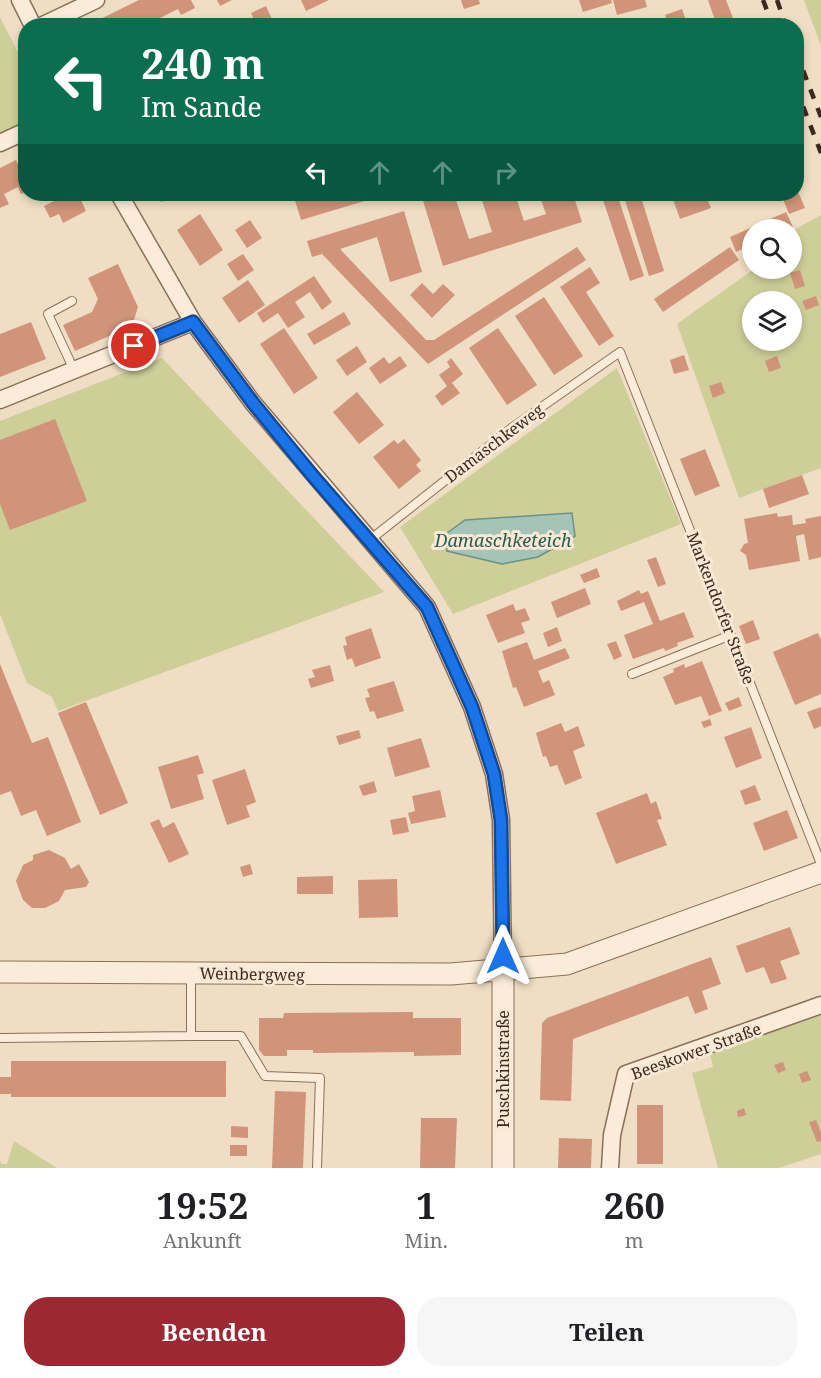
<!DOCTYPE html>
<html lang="de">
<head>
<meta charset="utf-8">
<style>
  :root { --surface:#fff; --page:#f6f6f6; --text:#202124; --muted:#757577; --accent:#9c2834 }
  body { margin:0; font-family:"Noto Serif",serif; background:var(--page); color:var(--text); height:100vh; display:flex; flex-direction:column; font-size:22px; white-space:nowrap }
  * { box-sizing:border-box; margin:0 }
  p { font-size:20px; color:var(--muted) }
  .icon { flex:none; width:33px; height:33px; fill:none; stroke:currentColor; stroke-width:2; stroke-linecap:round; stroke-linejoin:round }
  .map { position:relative; height:1168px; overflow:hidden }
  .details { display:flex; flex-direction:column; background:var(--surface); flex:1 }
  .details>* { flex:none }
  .top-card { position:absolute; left:18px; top:18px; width:786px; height:183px; border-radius:24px; box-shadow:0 3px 9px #0003; background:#0b6e4f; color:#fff; overflow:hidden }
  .tools { position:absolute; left:742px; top:219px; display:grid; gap:12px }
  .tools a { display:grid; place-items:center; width:60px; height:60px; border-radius:50%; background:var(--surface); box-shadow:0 3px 9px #0003; font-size:30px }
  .pin { position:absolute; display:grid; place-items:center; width:51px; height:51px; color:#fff; margin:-26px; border:3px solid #fff; border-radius:50%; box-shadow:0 2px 6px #0007 }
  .me { position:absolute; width:66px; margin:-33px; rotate:0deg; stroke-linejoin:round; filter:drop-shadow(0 0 4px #0008) }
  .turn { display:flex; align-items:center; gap:21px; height:126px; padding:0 24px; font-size:27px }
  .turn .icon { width:78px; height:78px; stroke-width:2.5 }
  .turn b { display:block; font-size:42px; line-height:51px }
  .lanes { display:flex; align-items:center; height:57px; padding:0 24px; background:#0003; justify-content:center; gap:30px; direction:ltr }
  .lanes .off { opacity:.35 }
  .eta { display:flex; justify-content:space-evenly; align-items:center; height:102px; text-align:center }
  .eta b { font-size:36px; font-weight:700; line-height:42px }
  .primary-button { display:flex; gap:12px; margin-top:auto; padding:12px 24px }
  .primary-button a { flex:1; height:69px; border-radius:24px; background:var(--accent); color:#fff; font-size:24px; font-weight:700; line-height:69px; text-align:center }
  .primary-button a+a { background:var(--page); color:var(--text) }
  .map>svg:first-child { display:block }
</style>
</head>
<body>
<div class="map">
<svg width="821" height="1168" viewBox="0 0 821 1168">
  <rect width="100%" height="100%" fill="#f0dec4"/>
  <path fill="#cdce98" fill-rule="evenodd" d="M804 0H821V46Z
    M0 17 25 66V121L0 133Z
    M821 215V468L739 498 677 324 754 269 792 268V231ZM753 302H792V340H753Z
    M162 358 384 592 58 711 52 697 27 683 0 614V421Z
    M617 368 681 524 453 614 400 527ZM572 513 538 557 502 564 447 551 518 517Z
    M821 1011V1154L779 1168H718L692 1073 713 1067 709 1051Z
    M14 1141 57 1168H0V1161L2 1164H7Z"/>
  <path fill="#a6c3b8" stroke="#6c9285" stroke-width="1.5" d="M572 513 575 536 538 557 502 564 447 551 443 536 465 520Z"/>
  <path fill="#cf9479" d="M139 0H191L195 8 181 15 178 9 144 26H86Z
    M217 0H232L220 6Z
    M301 0H329L306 11Z
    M461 0H479L480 4 464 9Z
    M579 0H611L612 3 583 12Z
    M613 0H645L647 7 617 15Z
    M708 0H726L736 26H717Z
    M266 6 275 26H257L251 13Z
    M682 9 688 26H669L665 15Z
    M306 18 309 26H290Z
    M586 19 588 26H567V25Z
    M16 160 22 172 26 171V192L21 194 18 187 4 194 9 204 0 208V168Z
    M796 187 805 208 789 214 781 194H796Z
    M50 194H78L86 211 63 223 59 214 50 218 44 206 54 201Z
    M157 194H178L161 202Z
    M293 194H388L301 220Z
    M421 194H454L469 239 492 232 480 194H515L524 221 546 214 539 194H573L582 222 443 266Z
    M601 194H617L644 276 630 281Z
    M623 194H640L664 271 649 276Z
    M671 194H705L711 208 680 219Z
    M404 211 422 272 390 282 377 237 340 249 426 340H434L577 247 586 260 428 364 322 254 312 257 307 241Z
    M786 212 793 227 787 230H753V244L736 252 730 237Z
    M200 214 223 250 200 266 177 230Z
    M250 220 262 238 247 248 235 230Z
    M730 247 739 260 663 312 654 299Z
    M243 254 254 270 238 281 227 264Z
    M118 264 138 307 132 326 75 351 63 325 92 312 98 299 88 278Z
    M590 267 600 283 586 292 614 336 599 346 560 287Z
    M800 270 805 286 795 289 790 273Z
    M314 276 332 302 322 310 310 292 295 302 305 317 288 328 278 313 263 323 257 313Z
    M248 280 265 305 239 323 222 298Z
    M422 283 433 294 443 284 455 295 432 318 410 295Z
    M816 296 819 305 806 310 802 301Z
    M544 297 583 356 554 375 515 316Z
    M344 312 351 324 314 345 307 334Z
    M31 322 46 359 0 377V334Z
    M284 328 318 378 294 394 260 344Z
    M498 328 537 385 507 405 469 348Z
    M357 346 367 362 347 376 336 360Z
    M684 355 689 370 674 374 670 360Z
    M400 356 407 366 380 384 369 368 384 357 389 364Z
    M777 356 781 368 769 372 765 361Z
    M451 358 463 374 452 383 460 393 442 406 435 396 447 386 439 375 450 367 447 362Z
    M721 382 725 393 713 398 709 386Z
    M357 392 384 425 359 444 333 412Z
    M55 419 87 501 10 530 0 504V440Z
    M404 439 421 460 416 465 421 471 399 489 373 457 394 440 398 444Z
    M705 449 720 486 695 496 680 459Z
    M802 475 809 494 769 508 763 489Z
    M777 513 778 517 792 515 793 525 806 523 805 519 821 516V557L809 560 804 534 796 536 800 561 749 570 746 555 740 551 744 544 748 543 744 519Z
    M656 557 666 584 658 587 647 560Z
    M597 568 600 577 584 583 580 575Z
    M585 588 591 604 557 618 551 602Z
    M639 590 641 594 648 591 660 621 684 612 694 637 677 643 678 646 665 651 664 648 633 659 624 635 653 624 644 602 621 611 617 601Z
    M513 604 516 611 525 608 530 620 521 623 525 633 498 643 486 615Z
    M753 620 760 639 746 644 739 626Z
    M557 627 562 641 548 647 543 633Z
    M371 628 381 658 355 667 352 658 347 660 343 646 347 645 345 637Z
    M818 633 821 640V694L795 705 773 652Z
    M616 641 622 656 614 660 607 644Z
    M527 642 534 660 565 648 570 658 538 671 543 683 549 680 555 695 524 707 516 687 513 688 502 651Z
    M702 661 722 711 709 716 701 696 675 705 663 677 674 672 673 669 684 664 685 668Z
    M0 664 32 743 48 737 81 822 47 836 36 810 21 816 11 791 0 795Z
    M330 665 334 681 311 688 308 679 315 677 312 670Z
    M394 681 404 711 377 719 374 711 370 712 365 698 370 697 367 689Z
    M739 697 742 706 729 711 725 703Z
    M86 702 128 803 100 815 58 713Z
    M821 707V726L814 729 807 712Z
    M710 719 712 725 704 728 701 722Z
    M561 723 565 732 578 726 585 746 573 751 582 778 565 785 557 765 550 767 546 756 543 757 536 733Z
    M751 727 762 758 736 768 724 737Z
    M359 730 361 738 339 745 336 736Z
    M421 738 430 767 395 777 387 748Z
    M198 755 204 773 197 775 204 799 171 809 158 767Z
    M245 769 256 802 246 806 250 817 227 825 212 780Z
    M374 781 377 792 363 796 359 786Z
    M755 785 761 800 745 805 740 791Z
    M440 790 446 817 411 824 408 813 415 811 412 796Z
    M647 793 651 804 656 801 662 819 657 820 667 845 616 864 596 813Z
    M787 810 798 838 764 851 753 823Z
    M406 817 409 832 393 835 390 820Z
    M159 819 163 828 174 822 189 854 169 863 150 823Z
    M49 850 65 858 71 869 79 864 89 882 86 887 65 890 59 901 45 908H32L23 900 16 881 23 865 33 860V855Z
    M250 864 253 874 243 877 240 867Z
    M333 876V894H297V877Z
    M397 879 398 917 359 918 358 880Z
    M790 927 800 954 780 961 787 979 771 984 764 967 746 973 736 946Z
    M711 957 721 984 702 991 708 1009 695 1014 688 996 573 1039 571 1101 540 1100 542 1023 547 1018Z
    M413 1012V1018H461V1055L414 1056V1052L313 1053V1050H287V1056H264L259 1050V1018H283L284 1013Z
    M11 1061H226V1097H11V1094H0V1077H11Z
    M783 1062 786 1070 778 1073 774 1065Z
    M807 1071 811 1080 802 1083 799 1074Z
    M275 1091 306 1092 303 1168H272Z
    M637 1105H663V1164H637Z
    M744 1108 746 1115 738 1117 737 1111Z
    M421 1118H457L455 1168H420Z
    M816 1120 821 1133V1141L817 1142 809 1122Z
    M231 1126 248 1127V1138L231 1137Z
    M559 1138 592 1139 591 1168H558Z
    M230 1145H247V1156H230Z"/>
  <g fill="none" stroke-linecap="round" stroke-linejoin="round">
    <defs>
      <path id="service" d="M72 301 48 314 74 370
        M371 539 513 427 620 352 821 864
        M632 674 731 635
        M191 1036H241L265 1076 320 1078 317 1168
        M0 1038 191 1036V973"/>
      <path id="minor" d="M20 0 33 26
        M41 26 96 0
        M0 143 26 131
        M119 194 193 322 253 403 427 607 472 707 494 774 501 820 503 971
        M0 400 193 322
        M610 1168 612 1135 626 1074 821 1005"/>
      <path id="tertiary" d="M503 971V1168
        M0 972 451 974 567 964 821 872"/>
    </defs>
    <use href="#service" stroke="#8b6f5a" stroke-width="10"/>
    <use href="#minor" stroke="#8b6f5a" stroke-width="19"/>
    <use href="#tertiary" stroke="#8b6f5a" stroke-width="23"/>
    <use href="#service" stroke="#faecd8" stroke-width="8"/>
    <use href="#minor" stroke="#faecd8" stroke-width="16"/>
    <use href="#tertiary" stroke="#faecd8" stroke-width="21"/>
    <path stroke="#3b291e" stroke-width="4.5" stroke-dasharray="10 10" stroke-linecap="butt" d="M763 0 773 26
      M777 0 786 26
      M796 52 821 117
      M796 88 821 153"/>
  </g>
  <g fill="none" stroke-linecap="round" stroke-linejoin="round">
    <defs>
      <path id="route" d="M134 346 193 322 253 403 313 476 427 607 472 707 494 774 501 820 503 956"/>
    </defs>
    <use href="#route" stroke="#114b97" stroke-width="15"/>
    <use href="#route" stroke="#1a73e8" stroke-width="10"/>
  </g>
  <g text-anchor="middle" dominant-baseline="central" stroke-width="6" stroke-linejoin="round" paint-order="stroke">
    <g font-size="16" fill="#3b291e" stroke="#f7e9d4">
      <text transform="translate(494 443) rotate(-37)">Damaschkeweg</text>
      <text transform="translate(721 608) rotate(69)">Markendorfer Straße</text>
      <text transform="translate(252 974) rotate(1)">Weinbergweg</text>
      <text transform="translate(696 1051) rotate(-20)">Beeskower Straße</text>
      <text transform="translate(503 1069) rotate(-90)">Puschkinstraße</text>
    </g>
    <g font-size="18" font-style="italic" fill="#2d5b53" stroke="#f7e9d4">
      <text x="503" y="540">Damaschketeich</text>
    </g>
  </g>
</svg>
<div class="tools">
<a><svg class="icon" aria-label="search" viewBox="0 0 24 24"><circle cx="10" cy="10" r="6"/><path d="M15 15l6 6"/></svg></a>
<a><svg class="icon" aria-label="layers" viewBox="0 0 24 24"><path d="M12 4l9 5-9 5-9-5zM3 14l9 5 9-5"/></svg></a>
</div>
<div class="pin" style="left:134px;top:346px;background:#d93025"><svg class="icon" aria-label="arrive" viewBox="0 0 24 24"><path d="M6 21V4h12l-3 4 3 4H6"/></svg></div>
<svg class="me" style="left:503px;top:956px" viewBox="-20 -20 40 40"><path d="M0-17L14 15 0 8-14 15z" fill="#1a73e8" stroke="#fff" stroke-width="4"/></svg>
<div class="top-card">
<div class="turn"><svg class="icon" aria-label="left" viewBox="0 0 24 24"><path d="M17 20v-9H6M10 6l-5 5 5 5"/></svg><div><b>240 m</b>Im Sande</div></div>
<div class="lanes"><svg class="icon" aria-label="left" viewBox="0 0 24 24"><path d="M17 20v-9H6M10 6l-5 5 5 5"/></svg><svg class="icon off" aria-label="ahead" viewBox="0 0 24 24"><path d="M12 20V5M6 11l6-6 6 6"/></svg><svg class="icon off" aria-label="ahead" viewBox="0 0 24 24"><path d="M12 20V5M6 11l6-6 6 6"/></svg><svg class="icon off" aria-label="right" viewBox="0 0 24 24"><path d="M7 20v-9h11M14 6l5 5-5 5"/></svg></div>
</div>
</div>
<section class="details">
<div class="eta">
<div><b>19:52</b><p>Ankunft</p></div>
<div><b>1</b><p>Min.</p></div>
<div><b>260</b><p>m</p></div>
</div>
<div class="primary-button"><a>Beenden</a><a>Teilen</a></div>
</section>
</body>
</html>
